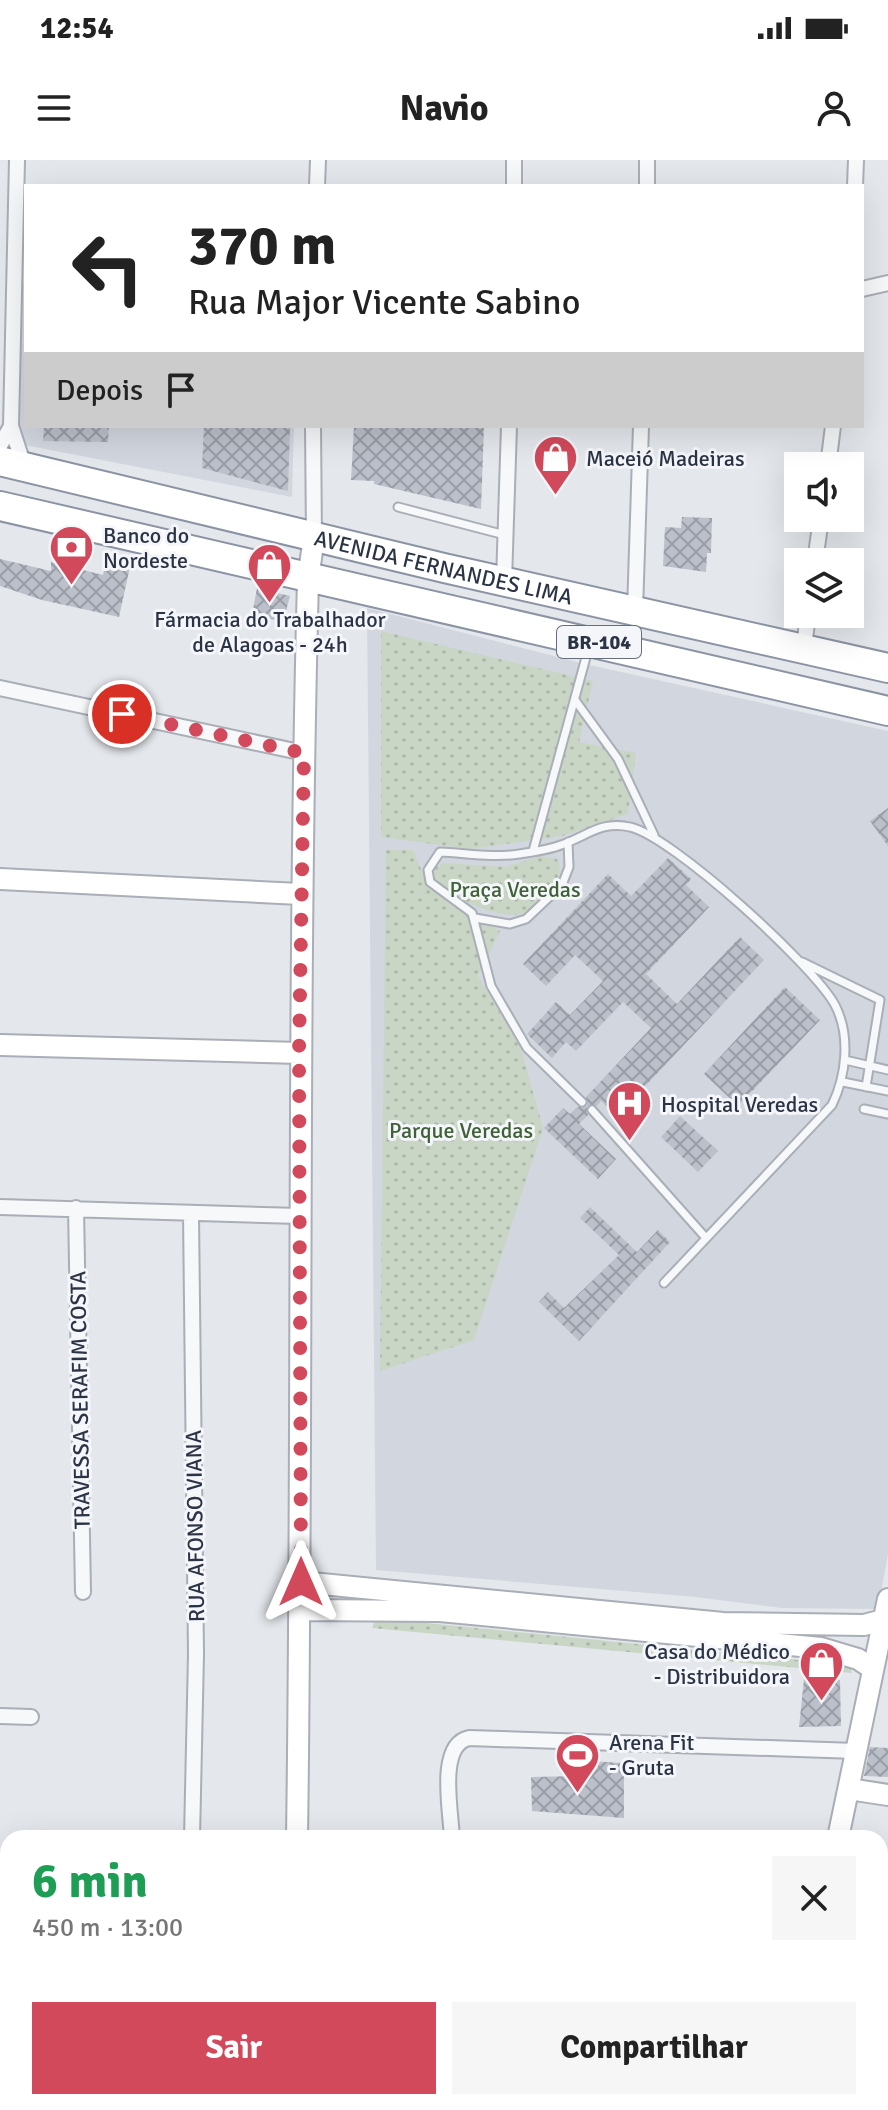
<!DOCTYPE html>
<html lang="pt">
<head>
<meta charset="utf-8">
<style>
  :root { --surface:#fff; --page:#f6f6f6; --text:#222; --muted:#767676; --accent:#d1495b }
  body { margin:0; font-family:Signika,sans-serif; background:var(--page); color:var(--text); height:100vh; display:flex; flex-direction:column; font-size:30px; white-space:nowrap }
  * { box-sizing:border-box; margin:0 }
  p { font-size:26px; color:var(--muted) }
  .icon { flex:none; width:44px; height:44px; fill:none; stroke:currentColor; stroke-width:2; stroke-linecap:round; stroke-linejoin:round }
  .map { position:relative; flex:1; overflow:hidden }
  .details { position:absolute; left:0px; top:1670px; width:888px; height:280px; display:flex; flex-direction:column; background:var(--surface); border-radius:24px 24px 0 0; box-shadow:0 8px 32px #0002 }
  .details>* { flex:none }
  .guide { position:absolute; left:24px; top:24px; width:840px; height:244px; border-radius:0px; box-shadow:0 8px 32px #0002; background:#fff; color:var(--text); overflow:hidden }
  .controls { position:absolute; left:784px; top:292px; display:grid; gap:16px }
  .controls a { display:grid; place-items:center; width:80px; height:80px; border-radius:0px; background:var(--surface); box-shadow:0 8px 32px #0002; font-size:40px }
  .pin { position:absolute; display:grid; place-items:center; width:68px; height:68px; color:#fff; margin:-34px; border:4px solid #fff; border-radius:50%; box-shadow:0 2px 8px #0007 }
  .me { position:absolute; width:88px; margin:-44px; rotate:0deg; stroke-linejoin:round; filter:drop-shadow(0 0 6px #0008) }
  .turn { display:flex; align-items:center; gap:28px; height:168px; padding:0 32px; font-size:36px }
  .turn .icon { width:104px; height:104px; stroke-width:2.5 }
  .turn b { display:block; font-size:56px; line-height:68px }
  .then { display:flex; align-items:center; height:76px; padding:0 32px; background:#0003; gap:16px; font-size:30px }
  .round { display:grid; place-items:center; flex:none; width:84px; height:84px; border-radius:0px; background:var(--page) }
  .overview { display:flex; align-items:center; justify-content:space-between; height:136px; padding:0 32px }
  h1 { font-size:48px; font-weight:700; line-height:60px; color:#1e9e55 }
  .cta { display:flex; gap:16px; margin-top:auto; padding:16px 32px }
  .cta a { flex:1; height:92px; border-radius:0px; background:var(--accent); color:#fff; font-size:32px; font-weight:700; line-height:92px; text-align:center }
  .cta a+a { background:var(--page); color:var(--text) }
  .status { display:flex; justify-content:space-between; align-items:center; height:56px; padding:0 40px; background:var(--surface); direction:ltr }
  .status svg { height:22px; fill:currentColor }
  header { display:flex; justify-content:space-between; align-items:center; height:104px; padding:0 32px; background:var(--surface); font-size:36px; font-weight:700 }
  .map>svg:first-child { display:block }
</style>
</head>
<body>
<div class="status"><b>12:54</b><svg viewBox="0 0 49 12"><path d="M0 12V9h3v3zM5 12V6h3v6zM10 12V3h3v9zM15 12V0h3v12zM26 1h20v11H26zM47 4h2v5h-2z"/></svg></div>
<header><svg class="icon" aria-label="menu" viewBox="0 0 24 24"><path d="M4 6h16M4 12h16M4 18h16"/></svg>Navio<svg class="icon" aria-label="person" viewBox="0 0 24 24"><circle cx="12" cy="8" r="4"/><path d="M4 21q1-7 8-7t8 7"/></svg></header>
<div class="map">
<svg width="888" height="1950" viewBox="0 0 888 1950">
  <defs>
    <pattern id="park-dots" width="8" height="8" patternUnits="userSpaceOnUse" patternTransform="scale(2)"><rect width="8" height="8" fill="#c9d6c5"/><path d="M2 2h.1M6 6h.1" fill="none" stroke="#adb8ab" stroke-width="1.8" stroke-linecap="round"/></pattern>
    <pattern id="building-cross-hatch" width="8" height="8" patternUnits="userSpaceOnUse" patternTransform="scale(2)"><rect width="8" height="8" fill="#bbc0ca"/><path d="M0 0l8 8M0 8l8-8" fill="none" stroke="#989da6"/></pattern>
  </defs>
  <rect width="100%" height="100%" fill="#e4e7ec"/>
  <path fill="#d2d6de" d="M26 119V266H294L292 337 20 284 21 126Z
    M367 448 585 504 888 571V1394L878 1449 782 1448 696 1437 376 1410Z"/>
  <path fill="url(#park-dots)" d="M381 471 593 521 579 582 636 593 628 654 562 676 470 689 381 677Z
    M386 690H413L429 728 500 771 478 816 520 886 543 968 474 1180 380 1211Z
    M541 696 557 699C569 721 541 749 520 754 497 760 437 733 430 710L444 703 505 707Z
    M376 1458 850 1505 852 1513 372 1468Z"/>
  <path fill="url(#building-cross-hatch)" d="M44 266H109L108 282 43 281Z
    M204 266H290L288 331 202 308Z
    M354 266H484L481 349 374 324V321L351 320Z
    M682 357 712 358 711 393H707L706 412 663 406 665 367 681 368Z
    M107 396 131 402 119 457 42 440 0 426V399L51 411V402L103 415Z
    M257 428 290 436 283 462 252 455Z
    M888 648V686L870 661Z
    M668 698 691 719 686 725 709 747 646 814 677 844 740 777 764 800 617 956 601 941 597 946H587L586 937 651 868 623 842 576 891 566 882 552 898 527 874 556 842 570 855 603 821 575 795 546 826 523 804 608 714 631 736Z
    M785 827 820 860 738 946 704 914Z
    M587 946 588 955 579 964 616 999 598 1019 544 968 563 948 570 954 577 947Z
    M680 956 718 991 698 1012 661 977Z
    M590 1047 637 1092 658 1070 670 1082 579 1181 539 1142 548 1132 564 1148 619 1095 580 1058Z
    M804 1519 840 1520 841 1566 799 1567Z
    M870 1587 888 1588V1617L864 1616Z
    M570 1600 624 1603V1658L532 1651 531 1617 577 1616Z"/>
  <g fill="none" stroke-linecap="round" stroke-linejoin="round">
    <defs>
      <path id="lane" d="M398 347 505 375
        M575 540 618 599 654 675
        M533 691 588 490
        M475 758 510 764 526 759 562 725 569 707 568 682
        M802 802 880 840 866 927
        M845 900 888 910
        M843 922 888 931
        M582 942 527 888 491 826 472 753 430 722 428 710 440 692C466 693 493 698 519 694 533 692 548 690 561 685 586 677 601 660 630 667 672 676 814 806 835 845 851 876 846 916 832 945L664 1123
        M864 949 888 954
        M592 950 706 1078"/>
      <path id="street" d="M17 0 11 266 24 306
        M317 26 318 0
        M514 26V0
        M647 26V0
        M855 26 856 0
        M862 129 888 123
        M313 266 314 377
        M0 286 11 266
        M828 306 833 266
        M815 402 821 358
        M504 421 509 266
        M635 451 641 266
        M804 488 808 454
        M0 528 304 593
        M0 1047 299 1056
        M76 1048 83 1432
        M191 1054 196 1494 192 1678
        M0 1556 31 1557
        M452 1678C451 1652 437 1585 469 1578L856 1591
        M0 1878 8 1879
        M293 1942V1950
        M450 1950V1942"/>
      <path id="secondary" d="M0 719 300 734
        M0 885 299 893
        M301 1422 723 1463 864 1465 883 1460
        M300 1450 440 1451 821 1488 858 1499 873 1509
        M849 1629 888 1635
        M297 1678C303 1258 297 839 308 419L314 377
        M838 1678 888 1439
        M0 1711H8
        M776 1950 778 1942"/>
      <g id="highway">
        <path id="s1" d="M0 301 444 408 888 508"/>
        <path d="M0 346 888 551"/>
      </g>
    </defs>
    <use href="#lane" stroke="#a9aeb7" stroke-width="11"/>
    <use href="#street" stroke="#a9aeb7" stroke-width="18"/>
    <use href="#secondary" stroke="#a9aeb7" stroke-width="24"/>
    <use href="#highway" stroke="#8b94a3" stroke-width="32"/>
    <use href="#lane" stroke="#f7f8fa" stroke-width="7"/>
    <use href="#street" stroke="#f7f8fa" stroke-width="14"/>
    <use href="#secondary" stroke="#fff" stroke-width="20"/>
    <use href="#highway" stroke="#fff" stroke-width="28"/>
  </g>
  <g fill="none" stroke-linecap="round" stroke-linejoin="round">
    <path stroke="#d1495b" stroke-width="14" stroke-dasharray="0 25.2" d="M122 554 304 593 299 893 301 1422"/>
  </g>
  <defs>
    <symbol id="shop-pin" viewBox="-11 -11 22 30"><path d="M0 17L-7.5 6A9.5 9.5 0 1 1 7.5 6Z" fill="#d1495b" stroke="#f4f6f9"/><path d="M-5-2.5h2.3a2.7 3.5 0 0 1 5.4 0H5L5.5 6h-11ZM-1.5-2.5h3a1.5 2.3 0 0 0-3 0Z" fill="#fff"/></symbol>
    <symbol id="bank-pin" viewBox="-11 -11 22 30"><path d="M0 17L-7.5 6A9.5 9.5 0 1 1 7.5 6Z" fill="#d1495b" stroke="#f4f6f9"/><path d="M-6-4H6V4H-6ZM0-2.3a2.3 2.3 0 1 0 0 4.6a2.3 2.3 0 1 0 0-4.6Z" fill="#fff"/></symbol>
    <symbol id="hospital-pin" viewBox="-11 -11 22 30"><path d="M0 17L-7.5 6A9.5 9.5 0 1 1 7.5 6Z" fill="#d1495b" stroke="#f4f6f9"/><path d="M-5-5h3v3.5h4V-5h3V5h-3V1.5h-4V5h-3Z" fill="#fff"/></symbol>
    <symbol id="stadium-pin" viewBox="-11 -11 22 30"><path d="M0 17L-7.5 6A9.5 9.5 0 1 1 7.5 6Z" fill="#d1495b" stroke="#f4f6f9"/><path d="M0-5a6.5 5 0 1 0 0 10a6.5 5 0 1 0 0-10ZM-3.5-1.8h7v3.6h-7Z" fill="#fff"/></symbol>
  </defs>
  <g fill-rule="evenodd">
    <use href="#shop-pin" x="530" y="272" width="51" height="69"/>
    <use href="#bank-pin" x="46" y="362" width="51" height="69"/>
    <use href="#shop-pin" x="244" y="380" width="51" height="69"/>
    <use href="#hospital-pin" x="604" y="918" width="51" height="69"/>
    <use href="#shop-pin" x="796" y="1478" width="51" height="69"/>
    <use href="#stadium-pin" x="552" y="1570" width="51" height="69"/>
  </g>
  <g text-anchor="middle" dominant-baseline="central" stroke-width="6" stroke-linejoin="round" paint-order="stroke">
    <rect fill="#f4f6f9" stroke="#676e7b" stroke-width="2" x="557" y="466" width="84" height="32" rx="6"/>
    <g font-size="20" font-weight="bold" fill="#2b3445">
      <text x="599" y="482">BR-104</text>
    </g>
    <g font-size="22" fill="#2b3445" stroke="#f4f6f9" text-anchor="start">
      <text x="586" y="298">Maceió Madeiras</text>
      <text x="103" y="375">Banco do<tspan x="103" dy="25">Nordeste</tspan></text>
      <text x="270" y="459" text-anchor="middle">Fármacia do Trabalhador<tspan x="270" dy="25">de Alagoas - 24h</tspan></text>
      <text x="661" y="944">Hospital Veredas</text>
      <text x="790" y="1491" text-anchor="end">Casa do Médico<tspan x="790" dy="25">- Distribuidora</tspan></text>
      <text x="609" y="1582">Arena Fit<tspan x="609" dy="25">- Gruta</tspan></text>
    </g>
    <g font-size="22" fill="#2b3445" stroke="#f4f6f9">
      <text stroke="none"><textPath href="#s1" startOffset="456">AVENIDA FERNANDES LIMA</textPath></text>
      <text transform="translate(80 1240) rotate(-91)">TRAVESSA SERAFIM COSTA</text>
      <text transform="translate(195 1366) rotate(-91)">RUA AFONSO VIANA</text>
    </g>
    <g font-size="22" fill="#3f6138" stroke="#f4f6f9">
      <text x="515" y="729">Praça Veredas</text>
      <text x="461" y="970">Parque Veredas</text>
    </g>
  </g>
</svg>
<div class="controls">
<a><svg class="icon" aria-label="sound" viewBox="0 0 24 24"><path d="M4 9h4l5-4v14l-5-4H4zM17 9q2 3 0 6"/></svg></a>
<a><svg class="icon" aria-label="layers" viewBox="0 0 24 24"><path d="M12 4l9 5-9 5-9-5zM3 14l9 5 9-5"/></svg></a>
</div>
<div class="pin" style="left:122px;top:554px;background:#d93025"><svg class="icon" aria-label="arrive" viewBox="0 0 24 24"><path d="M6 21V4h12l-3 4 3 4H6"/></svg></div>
<svg class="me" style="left:301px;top:1422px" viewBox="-20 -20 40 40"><path d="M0-17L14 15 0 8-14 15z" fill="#d1495b" stroke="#fff" stroke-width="4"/></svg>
<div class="guide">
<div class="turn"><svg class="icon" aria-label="left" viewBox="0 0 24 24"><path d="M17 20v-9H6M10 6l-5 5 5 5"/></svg><div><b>370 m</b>Rua Major Vicente Sabino</div></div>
<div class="then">Depois<svg class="icon" aria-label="arrive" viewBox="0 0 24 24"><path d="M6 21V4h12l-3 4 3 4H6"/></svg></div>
</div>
<section class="details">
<div class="overview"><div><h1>6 min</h1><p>450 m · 13:00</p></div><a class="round"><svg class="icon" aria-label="close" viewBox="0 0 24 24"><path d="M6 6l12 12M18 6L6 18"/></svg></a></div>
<div class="cta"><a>Sair</a><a>Compartilhar</a></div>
</section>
</div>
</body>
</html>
